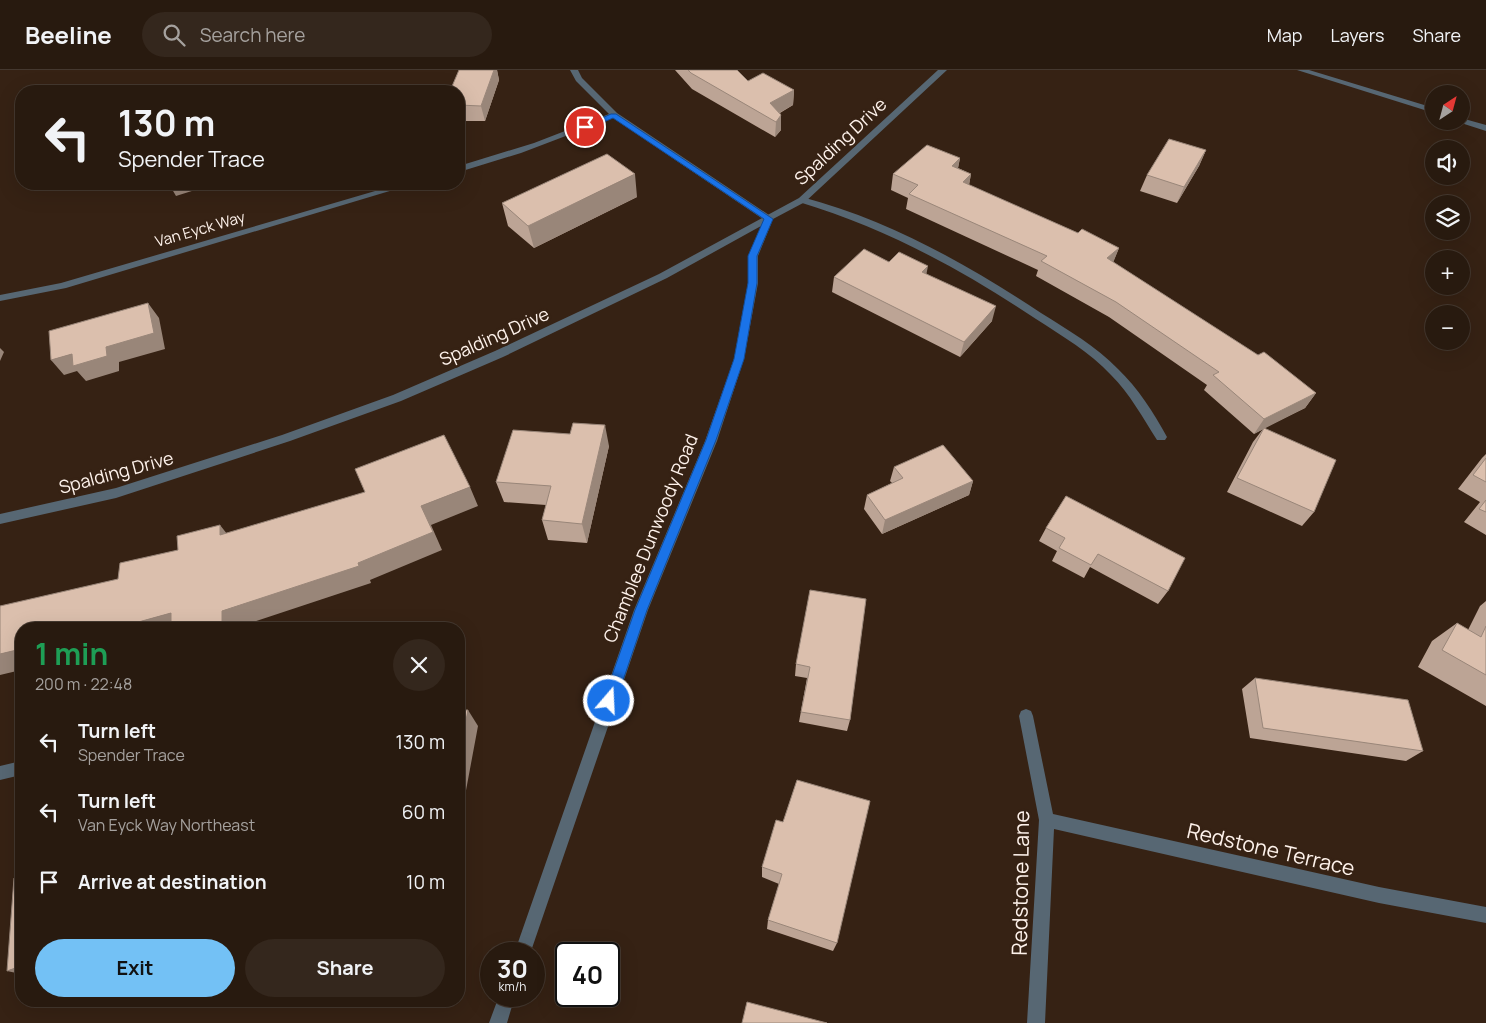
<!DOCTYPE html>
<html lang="en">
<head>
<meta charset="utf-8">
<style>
  :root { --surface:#281a0f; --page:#34271d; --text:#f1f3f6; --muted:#a5a19e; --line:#44382f; --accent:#73c1f5 }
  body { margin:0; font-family:Manrope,sans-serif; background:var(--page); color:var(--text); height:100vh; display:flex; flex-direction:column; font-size:19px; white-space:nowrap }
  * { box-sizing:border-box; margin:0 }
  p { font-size:16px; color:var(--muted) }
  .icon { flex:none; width:28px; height:28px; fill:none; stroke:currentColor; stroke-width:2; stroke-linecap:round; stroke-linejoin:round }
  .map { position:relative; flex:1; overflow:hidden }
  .sheet { position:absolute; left:15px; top:552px; width:450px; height:385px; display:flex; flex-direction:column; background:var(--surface); border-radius:20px; box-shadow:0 5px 20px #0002,0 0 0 1px var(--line) }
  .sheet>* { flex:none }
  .hud { position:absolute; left:15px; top:15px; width:450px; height:105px; border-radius:20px; box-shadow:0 5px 20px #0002,0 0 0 1px var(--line); background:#281a0f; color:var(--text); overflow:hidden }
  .needle { width:32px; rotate:36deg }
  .controls { position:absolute; left:1425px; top:15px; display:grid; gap:10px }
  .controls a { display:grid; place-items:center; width:45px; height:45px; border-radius:50%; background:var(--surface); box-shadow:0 5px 20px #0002,0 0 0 1px var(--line); font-size:25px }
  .speed { position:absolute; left:480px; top:872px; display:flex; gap:10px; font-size:25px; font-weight:700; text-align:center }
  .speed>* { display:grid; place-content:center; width:65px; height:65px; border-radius:50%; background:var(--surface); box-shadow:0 5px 20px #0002,0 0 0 1px var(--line); line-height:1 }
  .speed small { font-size:12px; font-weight:400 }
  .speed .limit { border:2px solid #111; border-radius:8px; background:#fff; color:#111 }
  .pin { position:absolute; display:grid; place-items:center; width:42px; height:42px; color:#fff; margin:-21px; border:2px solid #fff; border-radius:50%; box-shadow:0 1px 5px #0007 }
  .me { position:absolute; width:55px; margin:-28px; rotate:19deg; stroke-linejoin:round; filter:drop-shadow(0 0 4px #0008) }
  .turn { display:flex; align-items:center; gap:18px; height:105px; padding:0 20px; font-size:22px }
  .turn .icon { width:65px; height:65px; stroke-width:2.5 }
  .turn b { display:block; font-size:35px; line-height:42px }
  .round { display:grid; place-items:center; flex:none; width:52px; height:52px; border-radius:26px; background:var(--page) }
  .overview { display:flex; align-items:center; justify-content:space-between; height:85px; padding:0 20px }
  h1 { font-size:30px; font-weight:700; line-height:38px; color:#1e9e55 }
  .action { display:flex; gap:10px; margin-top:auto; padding:10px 20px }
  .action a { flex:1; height:58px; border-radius:30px; background:var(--accent); color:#111; font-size:20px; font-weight:700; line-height:58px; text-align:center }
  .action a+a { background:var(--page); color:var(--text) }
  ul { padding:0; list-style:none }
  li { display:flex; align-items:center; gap:15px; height:70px; padding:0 20px }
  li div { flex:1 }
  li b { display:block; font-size:19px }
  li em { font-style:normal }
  header { display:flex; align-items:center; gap:30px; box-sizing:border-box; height:70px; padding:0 25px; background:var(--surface); border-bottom:1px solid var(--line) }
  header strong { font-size:24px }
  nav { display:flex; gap:28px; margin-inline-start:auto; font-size:18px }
  .search { width:350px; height:45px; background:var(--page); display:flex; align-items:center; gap:12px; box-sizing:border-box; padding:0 18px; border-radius:28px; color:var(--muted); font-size:19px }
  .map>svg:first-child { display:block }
</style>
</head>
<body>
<header>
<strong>Beeline</strong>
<div class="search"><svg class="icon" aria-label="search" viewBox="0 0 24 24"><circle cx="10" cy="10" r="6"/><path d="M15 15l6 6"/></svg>Search here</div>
<nav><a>Map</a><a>Layers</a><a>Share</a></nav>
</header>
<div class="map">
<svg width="1486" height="953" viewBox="0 0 1486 953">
  <rect width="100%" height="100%" fill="#362214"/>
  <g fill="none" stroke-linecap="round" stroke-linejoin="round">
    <path fill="#576773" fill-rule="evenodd" d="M1297 0H1309L1434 38V43Z
      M1461 48 1486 55V61L1458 52 1461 51Z"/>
    <path fill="#576773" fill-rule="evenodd" d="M570 0H578L582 8 617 43 772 147V151H766L613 48 521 83 459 102V96L534 73 609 44 576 11Z
      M399 114H413L66 218 0 231V225L61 213Z
      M802 127C889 150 967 194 1041 243 1068 260 1096 276 1118 299 1138 318 1154 343 1167 367L1165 370H1157C1143 348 1130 324 1111 305 1090 282 1062 266 1036 249 961 199 885 158 799 132L797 130Z
      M1026 639 1031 641 1033 646 1053 744 1379 817 1486 837V853L1379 833 1054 759 1045 953H1027L1039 750 1019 646 1021 641Z
      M21 691V705L0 710V696Z"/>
    <path fill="#576773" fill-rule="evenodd" d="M938 0H947L805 132 773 149 758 186V213L744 289 717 371 648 540 530 884H514L634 540 705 371 734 289 748 213V186L761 156 667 208 503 287 401 331 290 371 116 428 0 454V444L116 418 282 365 393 325 495 281 659 204 799 128Z
      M499 926H515L507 953H489Z"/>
  </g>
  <path fill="#bca495" d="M459 0H497L499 10 485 51H459Z
    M675 0H737L748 11 794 20 793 35 780 43 781 45V60L775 67 692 19Z
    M1206 80 1199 96 1177 133 1140 121 1147 105Z
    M960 88 958 98 971 104 969 115 1078 163 1119 178 1113 192 1316 323 1305 338 1264 358 1314 442 1302 456 1227 422 1253 372 1263 359 1254 364 1204 320 1207 315 1109 247 1036 206 1038 200 906 139 908 128 891 120 893 104Z
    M637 127 534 178 508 156 502 133Z
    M889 192 927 204 992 251 960 287 832 222 834 207Z
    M570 364 609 376 587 473 548 470 542 450 546 435 504 432 496 412Z
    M1486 384V465L1464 452 1480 432 1458 419 1482 388Z
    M894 397 973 411 969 425 882 464 864 439 867 425 892 413 890 411Z
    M1066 426 1168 521 1158 534 1090 497 1084 508 1052 491 1057 481 1039 471 1046 458Z
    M866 529 850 650 847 661 799 652 807 608 795 606 796 594Z
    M1486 531V636L1418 597 1432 571 1457 553 1468 560 1480 536Z
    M1255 608 1423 681 1406 691 1250 668 1242 619Z
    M783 752 837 873 833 881 767 859 768 850 779 814 762 807V797Z"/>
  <path fill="#998679" d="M494 0H497L499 10 485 51 481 36Z
    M794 20 793 35 770 48V33Z
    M781 45V60L775 67 776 52Z
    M1206 80 1199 96 1177 133 1184 117Z
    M960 88 957 103 952 96Z
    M635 104 637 127 534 178 528 156Z
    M971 104 968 120 963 112Z
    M169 114H214L176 126Z
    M1119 178 1113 193 1107 188Z
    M928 196 925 211 922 202Z
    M148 233 159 248 165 279 119 292V301L86 311 77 301 64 305 51 290 72 284 106 277Z
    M996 236 992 251 960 287 964 272Z
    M0 278 4 282 0 291Z
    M1316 323 1305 338 1254 364 1264 349Z
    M605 355 609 376 587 473 582 454Z
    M973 411 969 425 882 464 885 450Z
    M470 417 478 436 431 455 442 480 370 510 371 513 238 557V559H222V541L358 493 421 436Z
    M220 455 235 474 220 465Z
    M171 543 188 559H113Z
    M21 579V600L0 605V584Z
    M468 640 478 656 459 758V688Z
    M21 896V904L7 901Z"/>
  <path fill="#dbbfad" stroke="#998679" d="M459 0H494L481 36 459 35V21H450Z
    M688 0H737L748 11 763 3 794 20 770 33 781 45 776 52 691 3Z
    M1169 69 1206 80 1184 117 1147 105Z
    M927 75 960 88 952 96 971 104 963 112 1078 163 1082 159 1119 178 1107 188 1258 285 1264 282 1316 323 1264 349 1213 305 1219 302 1116 232 1041 191 1047 186 909 124 918 115 893 104Z
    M607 84 635 104 528 156 502 133Z
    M864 179 889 192 899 182 928 196 922 202 996 236 964 272 834 207Z
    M148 233 154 263 106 277 107 286 73 296 72 284 51 290 49 261Z
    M573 353 605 355 582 454 542 450 551 416 496 412 513 360 570 364Z
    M1264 358 1336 390 1314 442 1237 408Z
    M444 365 470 417 421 436 433 462 358 493 359 496 222 541V559H171V543L113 559H21V579L0 584V536L118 509 120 493 178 480 177 466 220 455V465L365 422 355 399Z
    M943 375 973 411 885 450 867 425 903 408 894 397Z
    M1486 388V412L1473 405Z
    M1066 426 1185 488 1168 521 1098 484 1091 495 1059 478 1065 468 1046 458Z
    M1486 430V442L1479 439Z
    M810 520 866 529 850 650 801 642 810 597 796 594Z
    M1457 553 1481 567 1486 556V605L1442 580Z
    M1255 608 1408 630 1423 681 1263 658Z
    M459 640H468L459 688Z
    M797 710 870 731 837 873 768 850 782 804 762 797 776 750 783 752Z
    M21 806V896L7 901 14 808Z
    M747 932 827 953H742Z"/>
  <path fill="#1a73e8" stroke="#114b97" d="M611 44H616L773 149 757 186V213L744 289 716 370 647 540 616 631 614 635 609 637 605 635 603 631 635 540 706 370 734 289 748 213V186L764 149 613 48 588 59 581 57Z"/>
  <g text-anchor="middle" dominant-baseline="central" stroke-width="5" stroke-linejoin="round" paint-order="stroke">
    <g font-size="15" fill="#fef2eb" stroke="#362214">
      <text transform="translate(200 159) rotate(-16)">Van Eyck Way</text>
    </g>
    <g font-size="18" fill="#fef2eb" stroke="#362214">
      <text transform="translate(840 71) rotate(-43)">Spalding Drive</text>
      <text transform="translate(494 266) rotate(-24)">Spalding Drive</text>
      <text transform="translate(116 402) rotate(-15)">Spalding Drive</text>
      <text transform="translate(650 468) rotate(-68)">Chamblee Dunwoody Road</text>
    </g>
    <g font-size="21" fill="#fef2eb" stroke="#362214">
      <text transform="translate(1271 779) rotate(13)">Redstone Terrace</text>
      <text transform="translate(1020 813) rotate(-89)">Redstone Lane</text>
    </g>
  </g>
</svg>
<div class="controls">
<a><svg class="needle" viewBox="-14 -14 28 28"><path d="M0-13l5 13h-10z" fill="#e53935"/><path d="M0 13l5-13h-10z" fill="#a5a19e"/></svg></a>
<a><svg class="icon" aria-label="sound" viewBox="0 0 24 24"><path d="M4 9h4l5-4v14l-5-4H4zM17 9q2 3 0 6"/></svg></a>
<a><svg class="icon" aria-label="layers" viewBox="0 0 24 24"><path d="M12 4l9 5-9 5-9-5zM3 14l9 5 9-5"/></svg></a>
<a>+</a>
<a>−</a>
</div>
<div class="speed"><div>30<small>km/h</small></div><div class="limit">40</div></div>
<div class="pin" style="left:585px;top:57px;background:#d93025"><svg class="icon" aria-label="arrive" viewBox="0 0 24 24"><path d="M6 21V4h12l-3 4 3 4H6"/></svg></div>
<svg class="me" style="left:609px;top:631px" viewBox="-20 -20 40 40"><circle r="17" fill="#1a73e8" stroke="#fff" stroke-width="3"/><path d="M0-11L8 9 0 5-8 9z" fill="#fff"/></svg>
<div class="hud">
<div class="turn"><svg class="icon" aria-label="left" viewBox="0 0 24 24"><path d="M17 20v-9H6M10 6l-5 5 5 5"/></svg><div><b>130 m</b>Spender Trace</div></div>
</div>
<section class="sheet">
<div class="overview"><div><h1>1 min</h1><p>200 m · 22:48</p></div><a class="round"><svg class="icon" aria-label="close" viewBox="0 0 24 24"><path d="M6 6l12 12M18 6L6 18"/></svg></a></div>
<ul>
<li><svg class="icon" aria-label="left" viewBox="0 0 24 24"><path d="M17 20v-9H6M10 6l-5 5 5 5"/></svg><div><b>Turn left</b><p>Spender Trace</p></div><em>130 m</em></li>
<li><svg class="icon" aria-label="left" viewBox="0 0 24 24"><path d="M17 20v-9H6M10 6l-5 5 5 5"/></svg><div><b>Turn left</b><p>Van Eyck Way Northeast</p></div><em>60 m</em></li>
<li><svg class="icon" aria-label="arrive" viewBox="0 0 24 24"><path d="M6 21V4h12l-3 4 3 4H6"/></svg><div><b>Arrive at destination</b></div><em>10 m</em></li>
</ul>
<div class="action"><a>Exit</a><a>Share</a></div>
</section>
</div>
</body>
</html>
